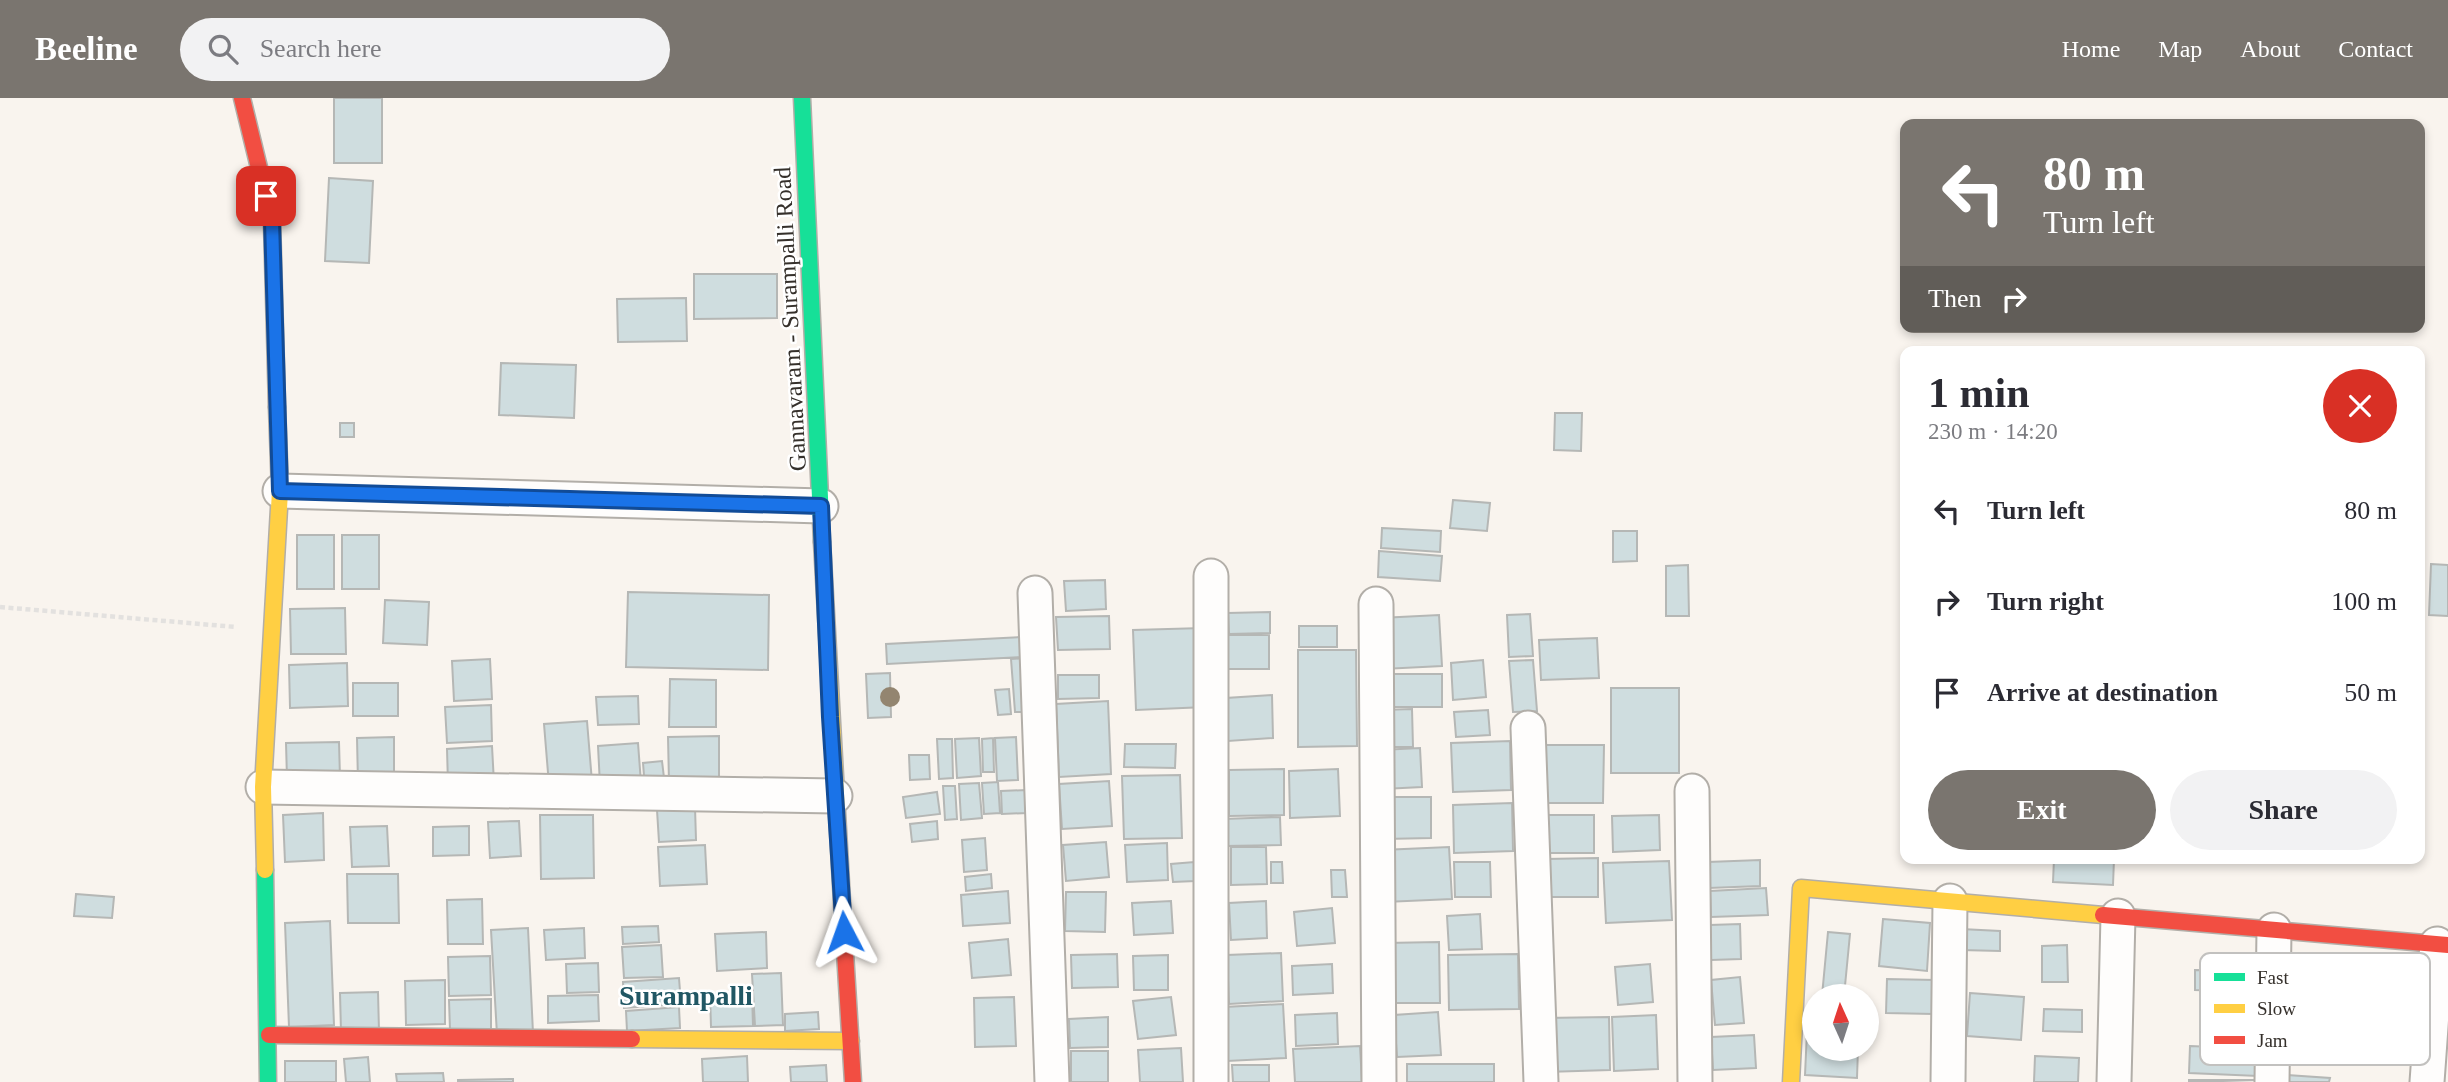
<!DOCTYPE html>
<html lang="en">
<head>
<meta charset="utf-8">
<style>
  :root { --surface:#fff; --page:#f2f2f3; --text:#2b2b33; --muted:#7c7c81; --accent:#7a756f }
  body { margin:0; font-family:Georgia,serif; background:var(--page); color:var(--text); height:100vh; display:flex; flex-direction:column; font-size:26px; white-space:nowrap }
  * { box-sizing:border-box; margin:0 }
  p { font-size:23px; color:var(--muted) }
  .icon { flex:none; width:38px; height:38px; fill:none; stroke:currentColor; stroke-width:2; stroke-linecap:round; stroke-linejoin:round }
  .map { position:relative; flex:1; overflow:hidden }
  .sheet { position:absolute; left:1900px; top:248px; width:525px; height:518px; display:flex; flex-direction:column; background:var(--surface); border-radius:14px; box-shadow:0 4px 10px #0003 }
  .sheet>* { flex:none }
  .guide { position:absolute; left:1900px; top:21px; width:525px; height:214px; border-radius:14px; box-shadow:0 4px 10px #0003; background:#7a756f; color:#fff; overflow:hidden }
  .needle { width:46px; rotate:357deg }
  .controls { position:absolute; left:1802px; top:886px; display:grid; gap:14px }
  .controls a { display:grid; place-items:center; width:77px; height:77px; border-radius:50%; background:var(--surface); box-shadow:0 4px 10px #0003; font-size:35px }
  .pin { position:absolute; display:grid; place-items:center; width:60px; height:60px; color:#fff; margin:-30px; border-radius:14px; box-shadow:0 4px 10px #0006 }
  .me { position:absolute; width:77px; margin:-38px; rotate:356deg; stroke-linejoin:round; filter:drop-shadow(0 0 5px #0008) }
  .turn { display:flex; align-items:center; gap:24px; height:147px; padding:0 28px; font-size:32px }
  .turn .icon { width:91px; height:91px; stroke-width:2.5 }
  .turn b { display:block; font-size:49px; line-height:60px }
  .then { display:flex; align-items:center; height:66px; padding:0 28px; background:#0003; gap:14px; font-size:26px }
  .round { display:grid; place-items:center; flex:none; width:74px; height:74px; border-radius:37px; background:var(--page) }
  .headline { display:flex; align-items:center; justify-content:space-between; height:119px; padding:0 28px }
  h1 { font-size:42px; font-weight:700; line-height:52px }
  .cta { display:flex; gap:14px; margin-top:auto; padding:14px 28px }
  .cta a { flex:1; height:80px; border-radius:42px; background:var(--accent); color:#fff; font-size:28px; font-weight:700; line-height:80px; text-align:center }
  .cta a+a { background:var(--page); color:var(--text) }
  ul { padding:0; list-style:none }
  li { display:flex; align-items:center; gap:21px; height:91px; padding:0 28px }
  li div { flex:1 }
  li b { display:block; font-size:26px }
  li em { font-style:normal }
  header { display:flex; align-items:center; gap:42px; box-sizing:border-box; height:98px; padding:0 35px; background:var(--accent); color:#fff }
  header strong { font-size:33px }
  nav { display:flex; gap:38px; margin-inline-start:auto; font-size:24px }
  .search { width:490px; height:63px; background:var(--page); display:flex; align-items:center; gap:18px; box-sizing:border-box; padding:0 24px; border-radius:38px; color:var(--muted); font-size:26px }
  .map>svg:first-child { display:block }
</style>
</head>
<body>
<header>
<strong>Beeline</strong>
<div class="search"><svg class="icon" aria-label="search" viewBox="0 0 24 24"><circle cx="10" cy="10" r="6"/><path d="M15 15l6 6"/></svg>Search here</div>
<nav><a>Home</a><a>Map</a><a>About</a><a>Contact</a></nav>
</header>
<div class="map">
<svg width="2448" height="984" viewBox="0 0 2448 984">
  <rect width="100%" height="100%" fill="#f9f4ee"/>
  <path fill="#cfdddf" stroke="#b5b7b5" stroke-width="2" d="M334 0H382V65H334Z
    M329 80 373 83 369 165 325 163Z
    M694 176H777V220L694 221Z
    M686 200 687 243 618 244 617 201Z
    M501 265 576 267 574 320 499 317Z
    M1555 315H1582L1581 353 1554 352Z
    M340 325H354V339H340Z
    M1453 402 1490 405 1487 433 1450 430Z
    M1382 430 1441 433 1440 454 1381 450Z
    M1613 433H1637V463L1613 464Z
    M297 437H334V491H297Z
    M342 437H379V491H342Z
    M1379 453 1442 458 1440 483 1378 479Z
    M2431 466 2448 467V518L2429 517Z
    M1688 467 1689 518H1666V468Z
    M1105 482 1106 511 1066 513 1064 483Z
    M628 494 769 497 768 572 626 569Z
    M385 502 429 504 427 547 383 545Z
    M345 510 346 556H291L290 511Z
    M1270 514V535L1229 536 1228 515Z
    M1530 516 1533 558 1509 559 1507 517Z
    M1439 517 1442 568 1383 571 1380 520Z
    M1109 518 1110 551 1058 552 1056 519Z
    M1299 528H1337V549H1299Z
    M1203 530 1206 609 1136 612 1133 532Z
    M1228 537H1269V571H1228Z
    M1022 539 1023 559 887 566 886 546Z
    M1597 540 1599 580 1541 582 1539 542Z
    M1298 552H1356L1357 648 1298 649Z
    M1027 560 1030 614H1015L1011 561Z
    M490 561 492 601 454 603 452 563Z
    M1483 562 1486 599 1453 602 1451 565Z
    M1533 562 1537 613 1513 614 1509 563Z
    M347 565 348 608 290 610 289 567Z
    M890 575 891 619 868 620 866 576Z
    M1383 576H1442V609H1383Z
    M1058 577H1099V600L1058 601Z
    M670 581 716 582V629H669Z
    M353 585H398V618H353Z
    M1611 590H1679V675H1611Z
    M1009 591 1011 616 998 617 995 592Z
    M1272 597 1273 640 1228 643 1226 600Z
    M638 598 639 626 598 627 596 599Z
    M1108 603 1111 676 1059 679 1056 606Z
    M491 607 492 643 447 645 445 609Z
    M1412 611 1413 649H1382L1381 612Z
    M1488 612 1490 637 1456 639 1454 614Z
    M587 623 592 684 549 687 544 626Z
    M719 638V684L669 685 668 639Z
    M394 639V684L358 685 357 640Z
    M1016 639 1018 682 997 683 995 640Z
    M979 640 981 678 957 680 955 641Z
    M993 640 994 674H983L982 641Z
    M937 641H952L953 680 939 681Z
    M1510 643 1511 692 1453 694 1451 645Z
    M339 644 340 680 287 681 286 645Z
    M638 645 641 685 600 687 598 648Z
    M1125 646H1176L1175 670 1124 669Z
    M1541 647H1604L1603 705H1541Z
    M492 648 494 685 448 686 447 651Z
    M1420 650 1422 689 1383 691 1380 652Z
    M909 657H929L930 681 910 682Z
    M662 663 665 688 645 690 643 665Z
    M1284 671V717L1229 718V672Z
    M1338 671 1340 718 1290 720 1289 673Z
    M1180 677 1182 740 1124 741 1122 678Z
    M1109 683 1112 728 1062 731 1059 686Z
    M998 684 1000 715 984 716 982 685Z
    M979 685 982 720 961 722 959 686Z
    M943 688H955L957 721 945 722Z
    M1026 692 1027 715 1002 716 1001 693Z
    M937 694 940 716 906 720 903 699Z
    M1383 699H1431V740L1384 741Z
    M1512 705 1513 753 1454 755 1453 707Z
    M695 709 696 742 659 744 657 712Z
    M323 715 324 762 285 764 283 717Z
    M540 717H593L594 780 541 781Z
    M1546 717H1594V755H1546Z
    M1659 717 1660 752 1613 754 1612 718Z
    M1280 719 1281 747 1224 748 1223 721Z
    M519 723 521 758 490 760 488 724Z
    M937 723 938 741 912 744 910 726Z
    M387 728 389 768 352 769 350 729Z
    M469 728V757L433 758V729Z
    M985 740 987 772 964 774 962 742Z
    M1106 744 1109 779 1066 783 1063 747Z
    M1167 745 1168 782 1127 784 1125 747Z
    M705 747 707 786 660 788 658 749Z
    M1231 749H1266L1267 786 1231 787Z
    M1449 749 1452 801 1385 804 1382 752Z
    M1598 760V799H1546V761Z
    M2054 761H2114L2113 787 2053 784Z
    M1760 762V788L1709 790 1708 764Z
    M1669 763 1672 822 1606 825 1603 765Z
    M1194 764 1195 783 1173 784 1171 766Z
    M1271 764H1282L1283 785H1271Z
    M1454 764H1490L1491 799H1455Z
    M1331 772H1345L1347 799H1332Z
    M347 776H398L399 825H348Z
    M991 776 992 790 966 793 965 779Z
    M1766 790 1768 817 1711 819 1710 793Z
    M1008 793 1010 825 963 828 961 797Z
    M1066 794H1106L1105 834 1065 833Z
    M76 796 114 799 112 820 74 818Z
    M482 801 483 846H448L447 802Z
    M1171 803 1173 835 1134 837 1132 805Z
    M1266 803 1267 840 1231 842 1229 805Z
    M1332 810 1335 845 1297 848 1294 814Z
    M1480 816 1482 851 1449 852 1447 818Z
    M1883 821 1930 825 1927 873 1879 868Z
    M330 823 334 927 289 929 285 825Z
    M1740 826 1741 861 1711 862 1710 827Z
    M658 828 659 844 623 846 622 829Z
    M528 830 533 935 497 937 491 832Z
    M584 830 585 860 546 862 544 832Z
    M1961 831 2000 833V853L1961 852Z
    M766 834 767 870 717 873 715 836Z
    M1828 834 1850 836 1844 898H1822Z
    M1008 841 1011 877 972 880 969 845Z
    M1439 844 1440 905H1386L1385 845Z
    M661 847 663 879 624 880 622 849Z
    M2067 847 2068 884H2042V848Z
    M1281 855 1283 903 1229 906 1227 857Z
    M1117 856 1118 889 1072 890 1071 857Z
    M1518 856 1519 911 1449 912 1448 857Z
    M1168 857V892H1134L1133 858Z
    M490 858 491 897 449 898 448 859Z
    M598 865 599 894 567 895 566 866Z
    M1332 866 1333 895 1293 897 1292 868Z
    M1650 866 1653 904 1618 907 1615 869Z
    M2195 872 2255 873 2254 894 2195 892Z
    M781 875 783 927 755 928 752 876Z
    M1740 879 1744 925 1715 927 1711 882Z
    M679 880 681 906 624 910 623 884Z
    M1887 881 1935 882 1933 916 1886 915Z
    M445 882V926L406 927 405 883Z
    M378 894 379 933 341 934 340 895Z
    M752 894 753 928 711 929 710 896Z
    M1970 895 2024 899 2021 942 1967 938Z
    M598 897 599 923 548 925V898Z
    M1014 899 1016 948 975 949 974 900Z
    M1171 899 1176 937 1138 941 1133 903Z
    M491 901V932H450L449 902Z
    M1283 906 1286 960 1227 963 1224 909Z
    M679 909 680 930 627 933 626 913Z
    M2044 911 2082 912V934L2043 933Z
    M818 914 819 931 785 933V916Z
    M1438 914 1441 957 1397 959 1394 917Z
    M1337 915 1338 946 1296 948 1295 917Z
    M1656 917 1658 971 1614 973 1612 919Z
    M1108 919V949L1070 950 1069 921Z
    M1609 919 1610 972 1546 974 1544 920Z
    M1807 933H1815V950H1858L1857 980 1805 977Z
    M1754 937 1756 970 1713 972 1711 939Z
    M2391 941V965L2351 967 2350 944Z
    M1360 948 1362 984H1295L1293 951Z
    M2190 948 2259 951 2258 978 2189 975Z
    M1181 950 1183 984H1140L1138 952Z
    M1071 953H1108V984H1071Z
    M747 958 748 984H703L702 961Z
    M2035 958 2079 960 2078 984H2034Z
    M368 959 370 984H346L344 961Z
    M285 963H336V984H285Z
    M1407 966H1494V984H1407Z
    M826 967 827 984H791L790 969Z
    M1232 967H1269V984H1233Z
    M443 975 444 984H397L396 976Z
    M2287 977 2330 980 2329 984H2287Z
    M513 981V984H458V982Z
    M2189 982H2257L2189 984Z"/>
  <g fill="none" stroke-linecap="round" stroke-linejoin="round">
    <defs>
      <path id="street" d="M280 393 821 408
        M1035 495 1052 984
        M1376 506 1379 984
        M1528 630 1541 984
        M263 689 835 698
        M1692 693 1695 984
        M1211 984V478
        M1948 984 1950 803
        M2114 984 2118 818
        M2272 984 2274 832
        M2427 984 2437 846"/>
      <path id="fast" d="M802 0 822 444
        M265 772 268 984"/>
      <path id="slow" d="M822 444 843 822
        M265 772 263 689 280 393 277 309
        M632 941 851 943
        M1791 984 1801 790 2103 817"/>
      <path id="jam" d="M242 0 272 123 277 309
        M2103 817 2448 847
        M843 822 853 984
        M269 937 632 941"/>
    </defs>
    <use href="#street" stroke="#b2aea8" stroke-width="37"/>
    <use href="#fast" stroke="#b2aea8" stroke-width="19"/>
    <use href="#slow" stroke="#b2aea8" stroke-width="19"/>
    <use href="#jam" stroke="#b2aea8" stroke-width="19"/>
    <path stroke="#e3e1df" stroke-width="4.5" stroke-dasharray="5 3.5" stroke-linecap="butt" d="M0 509 236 529"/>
    <use href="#street" stroke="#fefdfc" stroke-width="33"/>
    <use href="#fast" stroke="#16e098" stroke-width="16"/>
    <use href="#slow" stroke="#ffcf43" stroke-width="16"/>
    <use href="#jam" stroke="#f24e42" stroke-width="16"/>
  </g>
  <circle fill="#938570" cx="890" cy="599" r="10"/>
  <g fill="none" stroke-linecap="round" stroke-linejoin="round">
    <defs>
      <path id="route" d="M266 98 272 123 280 393 821 408 830 619 844 834"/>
    </defs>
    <use href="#route" stroke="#114b97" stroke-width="18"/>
    <use href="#route" stroke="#1a73e8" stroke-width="12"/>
  </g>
  <g text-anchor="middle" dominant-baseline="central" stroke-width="5" stroke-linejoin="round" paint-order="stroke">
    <g font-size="24" fill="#35302b" stroke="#fff">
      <text transform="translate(790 221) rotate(-93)">Gannavaram - Surampalli Road</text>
    </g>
    <g font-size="28" font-weight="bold" fill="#215764" stroke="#fff">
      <text x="686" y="897">Surampalli</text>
    </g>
  </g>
  <rect x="2200" y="855" width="230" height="112" rx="10" fill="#fff" stroke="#c2c1bf" stroke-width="2"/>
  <rect x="2214" y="875" width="31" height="8" fill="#16e098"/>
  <rect x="2214" y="906" width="31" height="9" fill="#ffcf43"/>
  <rect x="2214" y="938" width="31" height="8" fill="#f24e42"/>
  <g font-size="19" fill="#35302b">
    <text x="2257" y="886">Fast</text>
    <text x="2257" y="917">Slow</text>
    <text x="2257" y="949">Jam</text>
  </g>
</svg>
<div class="controls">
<a><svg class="needle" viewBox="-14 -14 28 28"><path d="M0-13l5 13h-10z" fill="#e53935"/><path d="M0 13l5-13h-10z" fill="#7c7c81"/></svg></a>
</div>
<div class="pin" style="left:266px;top:98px;background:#d93025"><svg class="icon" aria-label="arrive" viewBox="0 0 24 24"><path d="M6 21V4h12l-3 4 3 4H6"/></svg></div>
<svg class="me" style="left:844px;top:834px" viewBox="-20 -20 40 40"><path d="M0-17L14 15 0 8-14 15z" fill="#1a73e8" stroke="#fff" stroke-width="4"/></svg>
<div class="guide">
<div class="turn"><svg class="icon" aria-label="left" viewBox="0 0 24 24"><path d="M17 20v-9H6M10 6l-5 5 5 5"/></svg><div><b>80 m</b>Turn left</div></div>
<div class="then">Then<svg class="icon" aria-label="right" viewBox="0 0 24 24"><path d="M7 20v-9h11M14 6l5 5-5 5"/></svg></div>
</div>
<section class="sheet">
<div class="headline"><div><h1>1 min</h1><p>230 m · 14:20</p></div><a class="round" style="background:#d93025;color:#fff"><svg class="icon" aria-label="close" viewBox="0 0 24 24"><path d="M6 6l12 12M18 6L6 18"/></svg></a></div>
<ul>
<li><svg class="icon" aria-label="left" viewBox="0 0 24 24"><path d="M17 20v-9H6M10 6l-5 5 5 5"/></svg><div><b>Turn left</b></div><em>80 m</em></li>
<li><svg class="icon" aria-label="right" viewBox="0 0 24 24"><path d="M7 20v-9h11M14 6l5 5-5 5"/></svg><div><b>Turn right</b></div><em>100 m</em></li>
<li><svg class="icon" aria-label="arrive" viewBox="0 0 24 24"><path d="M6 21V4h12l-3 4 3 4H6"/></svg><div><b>Arrive at destination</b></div><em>50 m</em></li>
</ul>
<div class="cta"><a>Exit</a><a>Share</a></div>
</section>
</div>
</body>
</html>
